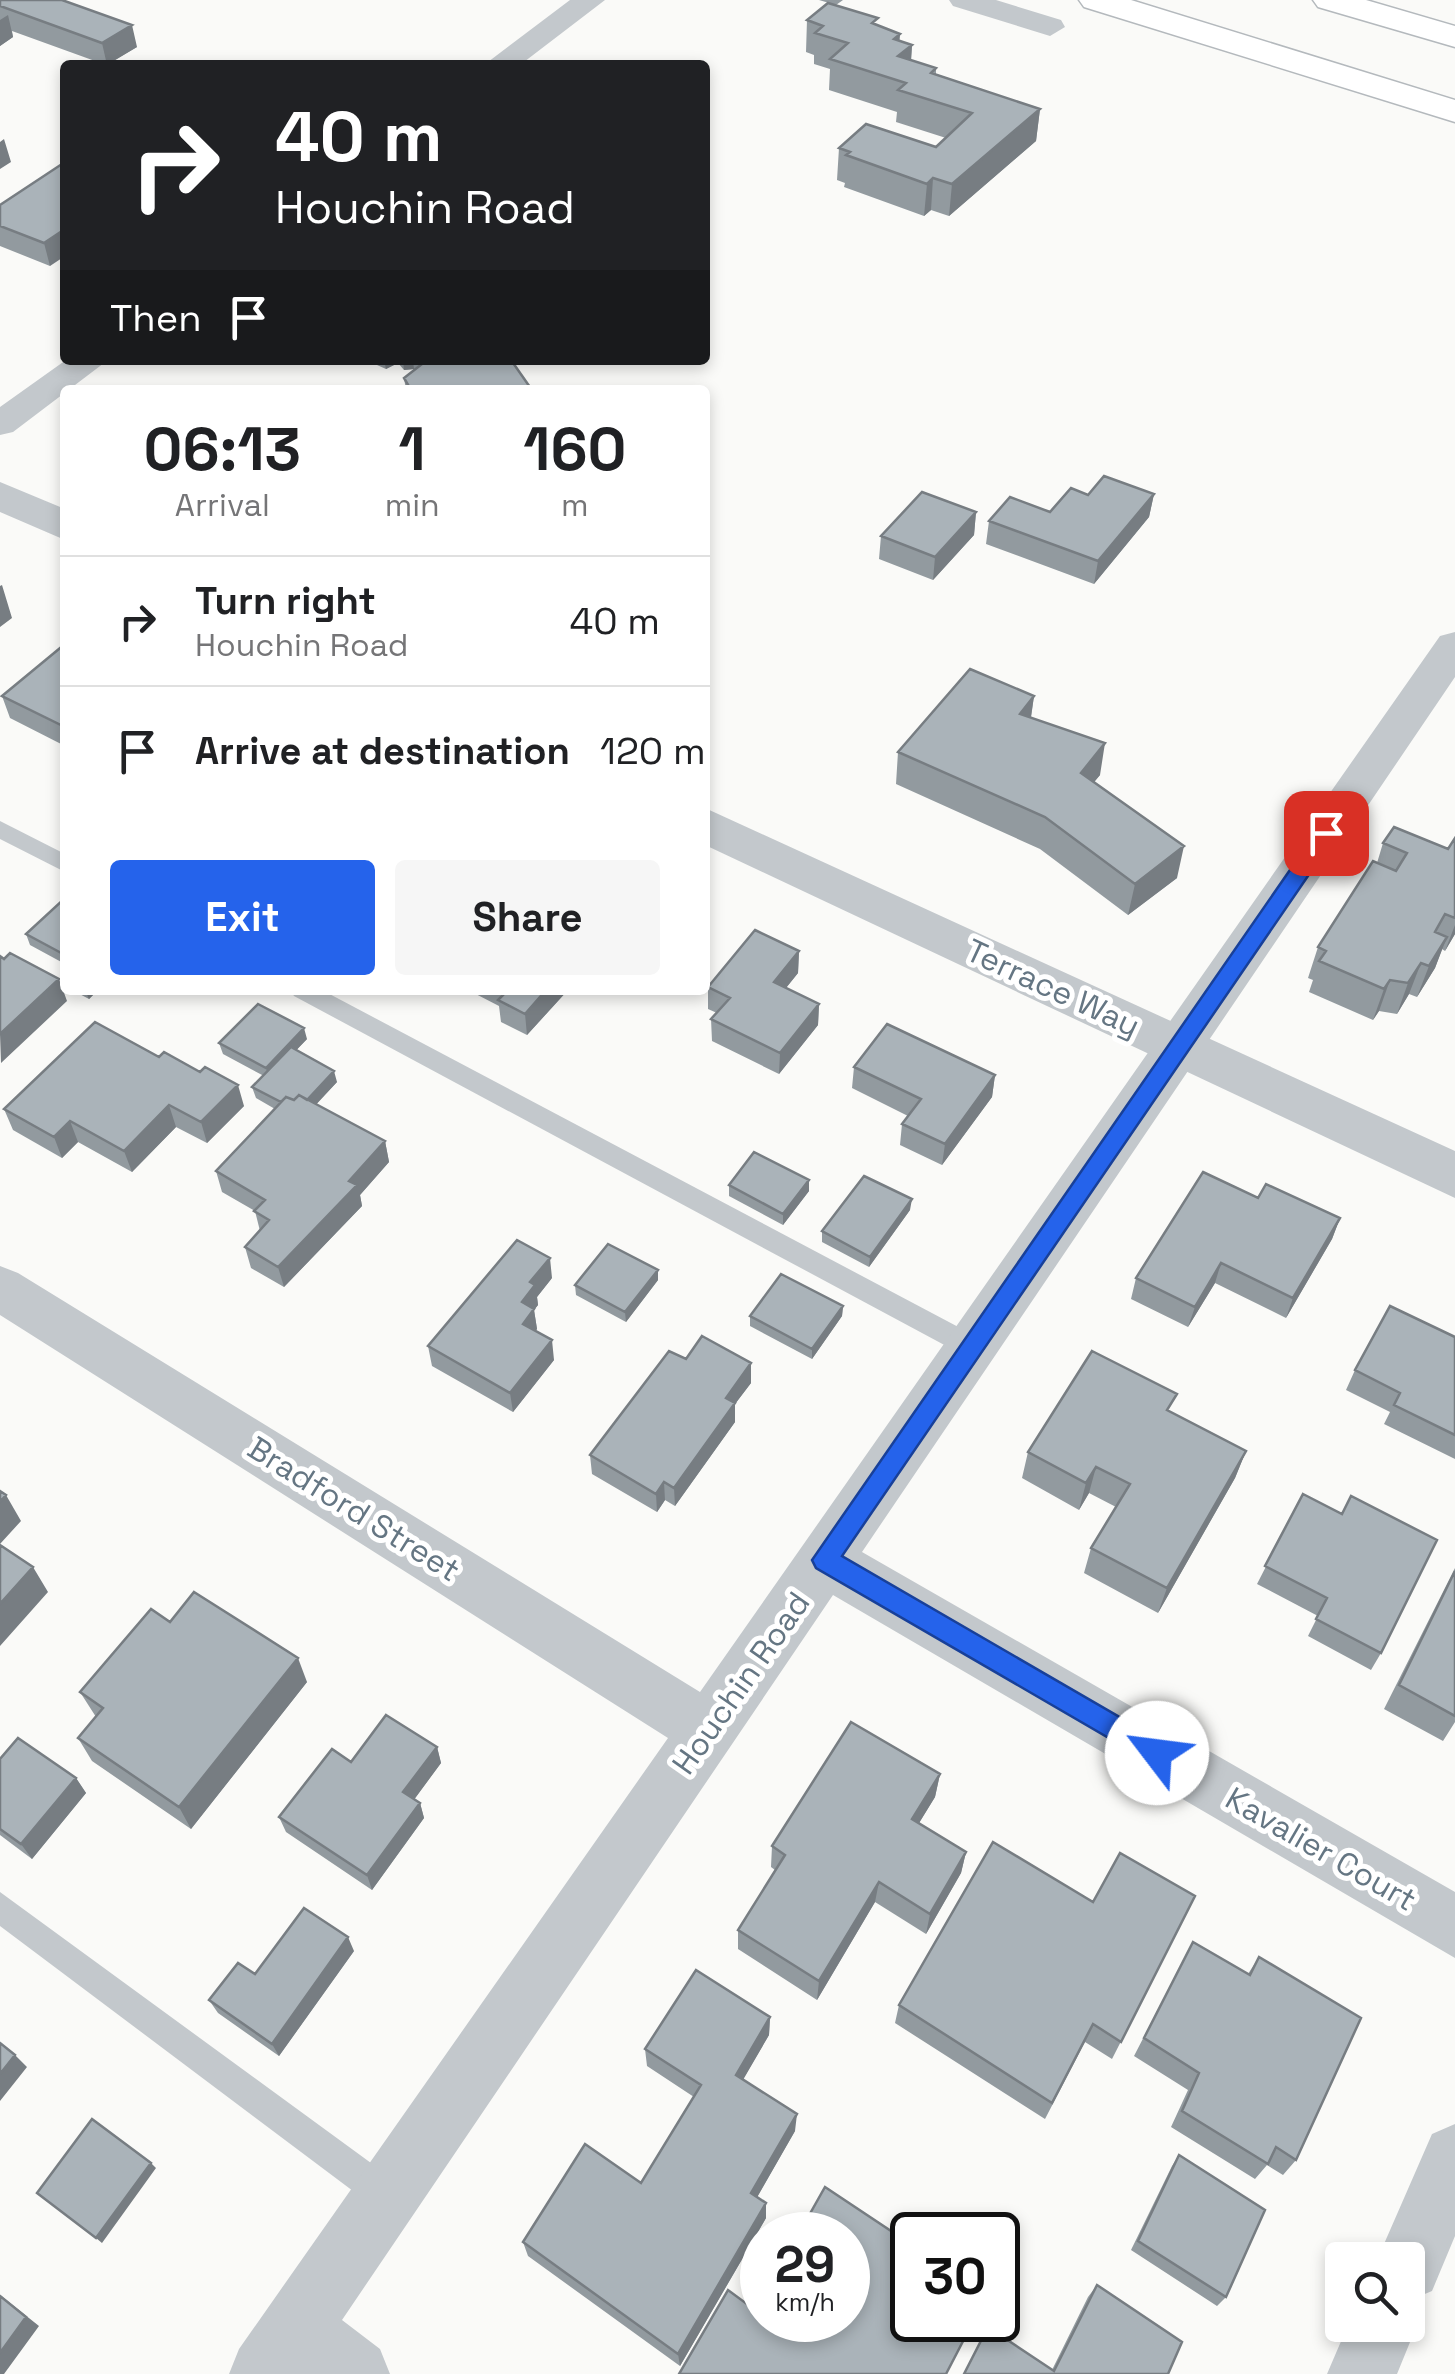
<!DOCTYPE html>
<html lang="en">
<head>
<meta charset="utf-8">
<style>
  :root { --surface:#fff; --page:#f6f6f6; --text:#202124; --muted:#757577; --line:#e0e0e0; --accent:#2563eb }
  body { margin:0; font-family:"Space Grotesk",sans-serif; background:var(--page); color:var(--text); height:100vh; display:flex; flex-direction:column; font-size:38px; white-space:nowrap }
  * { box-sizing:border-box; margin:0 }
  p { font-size:32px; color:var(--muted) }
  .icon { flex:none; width:55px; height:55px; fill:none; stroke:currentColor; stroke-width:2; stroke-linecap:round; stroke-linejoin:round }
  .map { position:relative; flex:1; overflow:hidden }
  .sheet { position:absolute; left:60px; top:385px; width:650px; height:610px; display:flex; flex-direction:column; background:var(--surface); border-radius:10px; box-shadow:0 5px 15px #0003 }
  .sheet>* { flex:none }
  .top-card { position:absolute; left:60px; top:60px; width:650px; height:305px; border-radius:10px; box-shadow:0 5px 15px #0003; background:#202124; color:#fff; overflow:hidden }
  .fabs { position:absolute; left:1325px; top:2242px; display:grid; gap:20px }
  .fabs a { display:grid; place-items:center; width:100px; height:100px; border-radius:10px; background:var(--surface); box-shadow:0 5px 15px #0003; font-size:50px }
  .speed { position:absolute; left:740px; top:2212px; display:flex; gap:20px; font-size:50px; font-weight:700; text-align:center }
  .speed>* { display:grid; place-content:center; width:130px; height:130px; border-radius:50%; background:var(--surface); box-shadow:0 5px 15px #0003; line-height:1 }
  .speed small { font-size:25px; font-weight:400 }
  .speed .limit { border:5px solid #111; border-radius:15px; background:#fff; color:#111 }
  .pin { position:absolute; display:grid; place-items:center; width:85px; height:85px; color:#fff; margin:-42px; border-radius:20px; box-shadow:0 5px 15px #0006 }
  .me { position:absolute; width:110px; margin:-55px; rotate:300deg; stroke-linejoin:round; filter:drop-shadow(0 0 8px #0008) }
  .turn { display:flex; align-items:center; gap:35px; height:210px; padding:0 50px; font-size:45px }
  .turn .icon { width:130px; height:130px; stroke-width:2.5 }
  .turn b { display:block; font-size:70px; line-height:85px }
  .then { display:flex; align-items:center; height:95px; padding:0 50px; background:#0003; gap:20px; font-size:38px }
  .eta { display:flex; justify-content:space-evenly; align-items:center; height:170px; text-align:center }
  .eta b { font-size:60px; font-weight:700; line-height:70px }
  .action { display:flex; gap:20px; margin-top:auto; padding:20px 50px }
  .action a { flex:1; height:115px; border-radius:10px; background:var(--accent); color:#fff; font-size:40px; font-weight:700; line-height:115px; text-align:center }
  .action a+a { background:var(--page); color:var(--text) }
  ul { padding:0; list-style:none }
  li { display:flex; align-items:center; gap:30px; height:130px; padding:0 50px; border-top:2px solid var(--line) }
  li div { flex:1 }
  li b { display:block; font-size:38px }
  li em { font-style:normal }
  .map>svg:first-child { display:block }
</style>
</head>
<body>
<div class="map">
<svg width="1455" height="2374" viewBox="0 0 1455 2374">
  <rect width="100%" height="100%" fill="#fafaf8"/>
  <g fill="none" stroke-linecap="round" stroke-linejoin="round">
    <defs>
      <path id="motorway" d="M1079 0H1131L1455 100V122L1084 7Z
        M1313 0H1366L1455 26V47L1318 7Z"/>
    </defs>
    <use href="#motorway" stroke="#b4b9bd" stroke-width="3"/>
    <path fill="#c3c8cc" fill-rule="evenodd" d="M0 821 65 854V872L0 839Z
      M290 990H322L981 1339 985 1347 981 1355 972 1358 963 1355 294 996Z
      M0 1892 397 2182 402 2194 397 2206 385 2211 373 2206 0 1926Z"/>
    <path fill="#c3c8cc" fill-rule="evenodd" d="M570 0H605L520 65H484Z
      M949 0H996L1061 20 1065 27 1050 36 953 6Z
      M66 360H108L13 432 0 435V407Z
      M1455 632V677L862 1552 1455 1892V1958L833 1595 342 2320 380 2349 390 2374H229L239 2349 668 1738 0 1315V1266L18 1273 700 1692 1440 636Z
      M1455 2124V2236L1432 2291 1408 2301V2260H1377L1432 2134Z
      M1408 2301 1417 2325 1397 2374H1327L1348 2325H1408Z"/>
    <path fill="#c3c8cc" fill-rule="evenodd" d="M0 482 65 509V540L0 512Z
      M705 808 1455 1151V1198L705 845Z"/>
    <use href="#motorway" fill="#fff" fill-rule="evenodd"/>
  </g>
  <path fill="#929a9f" d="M0 0 137 47 106 65 12 31 13 37 0 46Z
    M819 0H843L836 5Z
    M807 20 878 25 900 34 899 41 912 45 911 60 936 68V74L1040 109 1036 141 949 216 931 210 924 216 844 187 845 183 837 180 839 148 936 147 946 138 896 122 897 112 829 90 830 69 814 64V55L806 52Z
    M65 162 50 266 0 246V205Z
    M376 360H511L532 390H406L404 378 414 369 404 370 398 363 386 369 377 365Z
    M1154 494 1149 517 1094 584 986 544 989 521 1050 512 1088 495Z
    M976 512 974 535 933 580 879 559 881 536Z
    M65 644V746L10 718 2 696Z
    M1034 696 1031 718 1100 775 1094 782 1177 878 1128 915 1040 849 896 784 898 752Z
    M1455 838V934L1445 951 1442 949 1435 968 1417 997 1409 994 1397 1014 1379 1011 1373 1020 1309 992 1313 980 1308 978 1318 947 1377 863 1383 843 1448 849Z
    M65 898V964L30 945 26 934Z
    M799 951 798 973 786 988 819 1004 818 1025 779 1074 712 1041 711 1019 717 1013 708 1009V987Z
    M72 990H98L89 999Z
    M468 990H568L527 1035 501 1022 499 1006Z
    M95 1022 244 1106 207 1143 176 1127 132 1172 78 1142 62 1158 13 1130 4 1109Z
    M307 1039 296 1050 337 1082 316 1104 385 1141 389 1162 360 1195 362 1206 284 1287 251 1268 245 1247 260 1231 255 1211 222 1192 216 1171 275 1109 256 1098 252 1087 264 1076 223 1054 219 1043Z
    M854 1067 995 1075 992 1097 942 1165 900 1145 902 1124 908 1116 852 1088Z
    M809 1180V1191L783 1225 729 1196V1185Z
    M1258 1198 1340 1218 1332 1239 1286 1318 1215 1283 1188 1327 1131 1299 1136 1278Z
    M910 1210 869 1267 822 1242V1231Z
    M552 1278 537 1297 538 1305 534 1310 537 1329 535 1331 554 1360 513 1412 432 1366 428 1346Z
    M658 1280 626 1322 576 1295 575 1285Z
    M843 1306 842 1316 812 1359 750 1326V1316Z
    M1455 1337V1459L1384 1424 1390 1412 1346 1390 1355 1370Z
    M686 1359 751 1383 735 1404V1422L675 1506 665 1500 657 1512 592 1474 590 1455Z
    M1171 1413 1246 1451 1235 1478 1158 1613 1084 1573 1091 1548 1116 1507 1089 1493 1079 1510 1022 1478 1028 1452Z
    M1303 1494 1381 1653 1371 1670 1308 1636 1318 1616 1257 1584Z
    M1455 1568V1722L1443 1741 1384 1709Z
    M170 1622 307 1682 191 1829 92 1761 78 1738 96 1717 80 1692Z
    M437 1747 441 1763 414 1799 420 1803 424 1818 372 1890 286 1832 279 1817 351 1762Z
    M0 1759 76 1778 86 1793 32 1859 0 1835Z
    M940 1774 935 1797 919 1823 966 1852 961 1873 926 1934 875 1902 817 2000 738 1949V1930L775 1870 771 1867 772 1846Z
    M1195 1896 1112 2059 1085 2042 1045 2119 895 2023 899 2005 1093 1902Z
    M354 1951 279 2056 218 2013 209 2000 255 1974Z
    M1259 1957 1296 2160 1283 2175 1267 2165 1255 2179 1171 2127 1188 2090 1134 2056 1183 1961 1248 1974Z
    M770 2017 769 2035 743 2079 795 2131 757 2197 766 2218 680 2366 528 2256 523 2242 641 2183 694 2097 647 2066 645 2049Z
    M1179 2155 1226 2297 1217 2306 1131 2250 1172 2166Z
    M1097 2285 1168 2374H964L1052 2370 1088 2297Z"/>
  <path fill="#777d82" d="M8 15 13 37 0 46V20Z
    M132 25 137 47 107 65 102 43Z
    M900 34 898 56 912 45 910 76 903 82 894 39Z
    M1040 109 1036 141 949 216 952 184Z
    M4 139 11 162 0 169V142Z
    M933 178 931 210 924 216 927 184Z
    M65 229V256L50 266 44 243Z
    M384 360H397L398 363 386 369Z
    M403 360H413L414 369 404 370Z
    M1154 494 1149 517 1094 584 1098 561Z
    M976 512 974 535 933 580 935 557Z
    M2 585 12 618 0 627V586Z
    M1034 696 1029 729 1020 714Z
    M1105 743 1100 775 1075 805 1081 773Z
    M1184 846 1177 878 1128 915 1135 884Z
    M1455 925V934L1445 951Z
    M1447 937 1435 968 1417 997 1429 966Z
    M799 951 798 973 773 1004 774 982Z
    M1421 963 1409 994 1397 1014 1408 983Z
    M59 979 67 1001 1 1063 0 1034Z
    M1390 980 1379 1011 1373 1020 1384 989Z
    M85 990H98L89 999Z
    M546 990H568L527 1035 525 1014Z
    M819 1004 818 1025 779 1074 780 1053Z
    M304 1028 307 1039 269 1079 266 1068Z
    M334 1071 337 1082 300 1122 297 1111Z
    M995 1075 992 1097 942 1165 945 1144Z
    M238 1085 244 1106 207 1143 201 1122Z
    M169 1105 176 1127 132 1172 124 1151Z
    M70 1121 78 1142 62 1158 54 1137Z
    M385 1141 389 1162 360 1195 362 1206 284 1287 278 1267 349 1181Z
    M809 1180V1191L783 1225V1214Z
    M912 1199 910 1210 869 1267 870 1257Z
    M1340 1218 1332 1239 1286 1318 1293 1298Z
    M550 1258 552 1278 537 1297 538 1305 534 1310 537 1329 526 1344 522 1302 530 1282Z
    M1221 1263 1215 1283 1188 1327 1195 1307Z
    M658 1270V1280L626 1322 625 1312Z
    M843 1306 842 1316 812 1359V1349Z
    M552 1340 554 1360 513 1412 510 1393Z
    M751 1363V1383L735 1404V1422L675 1506 674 1488 726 1398Z
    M1246 1451 1235 1478 1158 1613 1167 1588Z
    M1096 1467 1089 1493 1079 1510 1086 1483Z
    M664 1482 665 1500 657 1512 656 1494Z
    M6 1495 21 1521 0 1544V1502Z
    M33 1567 48 1592 0 1646V1604Z
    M298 1658 307 1682 191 1829 179 1807Z
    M437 1747 441 1763 408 1808 403 1792Z
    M940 1774 935 1797 908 1841 912 1819Z
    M76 1778 86 1793 32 1859 21 1844Z
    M420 1803 424 1818 372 1890 367 1875Z
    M966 1852 961 1873 926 1934 930 1914Z
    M879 1882 875 1902 817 2000 819 1981Z
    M348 1937 354 1951 279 2056 272 2044Z
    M770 2017 769 2035 736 2092V2075Z
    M15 2055 27 2067 0 2101V2074Z
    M797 2114 795 2131 751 2208V2193Z
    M151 2163 156 2168 102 2243 96 2238Z
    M766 2203V2218L680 2366 678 2354Z
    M0 2295 39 2326 4 2374H0Z"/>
  <path fill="#aab3b9" stroke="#777d82" stroke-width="2.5" d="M0 0H62L132 25 102 43 0 6Z
    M828 3 878 18 872 23 900 34 894 39 912 45 898 56 936 68 931 73 1040 109 952 184 933 178 927 184 846 155 850 152 839 148 866 124 936 147 972 113 898 90 906 83 830 59 848 43 815 33 823 26 807 20Z
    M65 162V229L44 243 0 226V205Z
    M421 360H511L532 390H411L404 378 422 364Z
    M1104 476 1154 494 1098 561 989 521 1010 497 1050 512 1071 488 1088 495Z
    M922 492 976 512 935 557 881 536Z
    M65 644V727L2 696Z
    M970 669 1034 696 1020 714 1105 743 1081 773 1184 846 1135 884 1045 817 898 752Z
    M1394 827 1448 849 1455 838V918L1445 914 1435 932 1447 937 1429 966 1421 963 1408 983 1390 980 1384 989 1319 961 1326 951 1318 947 1373 861 1396 871 1407 853 1383 843Z
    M65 898V955L26 934Z
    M755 930 799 951 774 982 819 1004 780 1053 711 1019 730 998 708 987Z
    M10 953 59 979 0 1034V956L4 959Z
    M508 990H546L525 1014 498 1000Z
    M258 1004 304 1028 266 1068 219 1043Z
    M95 1022 159 1057 164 1052 200 1072 205 1067 238 1085 201 1122 169 1105 124 1151 70 1121 54 1137 4 1109Z
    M887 1024 995 1075 945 1144 902 1124 921 1099 854 1067Z
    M291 1047 334 1071 307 1100 299 1095 294 1100 286 1097 281 1102 252 1087Z
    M299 1095 385 1141 349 1181 357 1185 278 1267 245 1247 269 1220 254 1211 265 1200 216 1171 286 1097 294 1100Z
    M754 1152 809 1180 783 1214 729 1185Z
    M1203 1172 1258 1198 1266 1184 1340 1218 1293 1298 1221 1263 1195 1307 1136 1278Z
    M864 1176 912 1199 870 1257 822 1231Z
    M517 1240 550 1258 530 1282 535 1285 522 1302 534 1309 523 1324 552 1340 510 1393 428 1346Z
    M608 1244 658 1270 625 1312 575 1285Z
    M781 1274 843 1306 812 1349 750 1316Z
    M1390 1306 1455 1337V1435L1394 1405 1400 1393 1355 1370Z
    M702 1336 751 1363 726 1398 735 1403 674 1488 664 1482 656 1494 590 1455 669 1351 686 1359Z
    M1092 1351 1177 1394 1167 1410 1246 1451 1167 1588 1091 1548 1130 1484 1096 1467 1086 1483 1028 1452Z
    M0 1491 6 1495 0 1502Z
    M1303 1494 1342 1514 1351 1496 1437 1540 1381 1653 1316 1619 1327 1598 1265 1566Z
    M0 1545 33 1567 0 1604Z
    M1455 1571V1716L1399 1685Z
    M194 1592 298 1658 179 1807 78 1738 103 1708 80 1692 151 1609 170 1622Z
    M386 1715 437 1747 403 1792 420 1803 367 1875 279 1817 332 1749 351 1762Z
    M851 1722 940 1774 912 1819 966 1852 930 1914 879 1882 819 1981 738 1930 785 1855 772 1846Z
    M18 1738 76 1778 21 1844 0 1829V1759Z
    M993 1842 1093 1902 1120 1853 1195 1896 1121 2042 1093 2024 1052 2103 899 2005Z
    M304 1908 348 1937 272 2044 209 2000 238 1963 255 1974Z
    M1193 1942 1250 1975 1259 1957 1361 2018 1296 2160 1276 2147 1268 2164 1182 2111 1199 2073 1144 2038Z
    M696 1970 770 2017 736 2075 797 2114 751 2193 766 2203 678 2354 523 2242 585 2144 641 2183 701 2085 645 2049Z
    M0 2043 15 2055 0 2074Z
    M92 2119 151 2163 96 2238 37 2193Z
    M1179 2155 1265 2210 1226 2297 1138 2241Z
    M825 2187 912 2245V2320H974L946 2374H679L728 2290 755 2310 762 2297V2320H848V2235H798Z
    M1097 2285 1182 2342 1168 2374H964L988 2327 1054 2371Z
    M0 2296 26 2317 0 2353Z"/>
  <path fill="#2563eb" stroke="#184099" stroke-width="2.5" d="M1326 826 1334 828V838L842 1556 1166 1744 1170 1753 1166 1762 1157 1766 816 1568 812 1560 1319 828Z"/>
  <g text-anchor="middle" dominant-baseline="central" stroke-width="10" stroke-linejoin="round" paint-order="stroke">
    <g font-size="32" fill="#657683" stroke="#fff">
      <text transform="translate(1053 988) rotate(25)">Terrace Way</text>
      <text transform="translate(354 1509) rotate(32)">Bradford Street</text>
      <text transform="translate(741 1683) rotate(-55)">Houchin Road</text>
      <text transform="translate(1321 1849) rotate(30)">Kavalier Court</text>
    </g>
  </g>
</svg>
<div class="fabs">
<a><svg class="icon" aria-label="search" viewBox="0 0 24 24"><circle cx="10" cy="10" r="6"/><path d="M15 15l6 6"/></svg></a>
</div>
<div class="speed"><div>29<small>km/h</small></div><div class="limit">30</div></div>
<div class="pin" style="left:1326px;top:833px;background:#d93025"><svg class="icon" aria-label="arrive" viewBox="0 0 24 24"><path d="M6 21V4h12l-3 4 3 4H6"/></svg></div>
<svg class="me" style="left:1157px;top:1753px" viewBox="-20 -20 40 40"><circle r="19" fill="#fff"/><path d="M0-13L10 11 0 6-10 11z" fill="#2563eb"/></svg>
<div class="top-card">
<div class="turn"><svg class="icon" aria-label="right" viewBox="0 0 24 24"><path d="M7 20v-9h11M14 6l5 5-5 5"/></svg><div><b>40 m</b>Houchin Road</div></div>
<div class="then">Then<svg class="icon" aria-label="arrive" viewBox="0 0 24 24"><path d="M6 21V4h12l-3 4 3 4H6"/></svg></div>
</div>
<section class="sheet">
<div class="eta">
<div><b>06:13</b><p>Arrival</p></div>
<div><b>1</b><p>min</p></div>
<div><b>160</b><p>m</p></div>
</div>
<ul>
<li><svg class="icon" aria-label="right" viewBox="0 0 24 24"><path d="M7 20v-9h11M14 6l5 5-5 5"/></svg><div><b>Turn right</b><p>Houchin Road</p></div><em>40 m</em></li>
<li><svg class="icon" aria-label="arrive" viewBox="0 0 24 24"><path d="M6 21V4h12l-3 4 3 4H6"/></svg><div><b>Arrive at destination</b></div><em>120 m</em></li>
</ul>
<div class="action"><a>Exit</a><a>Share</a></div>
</section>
</div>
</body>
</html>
